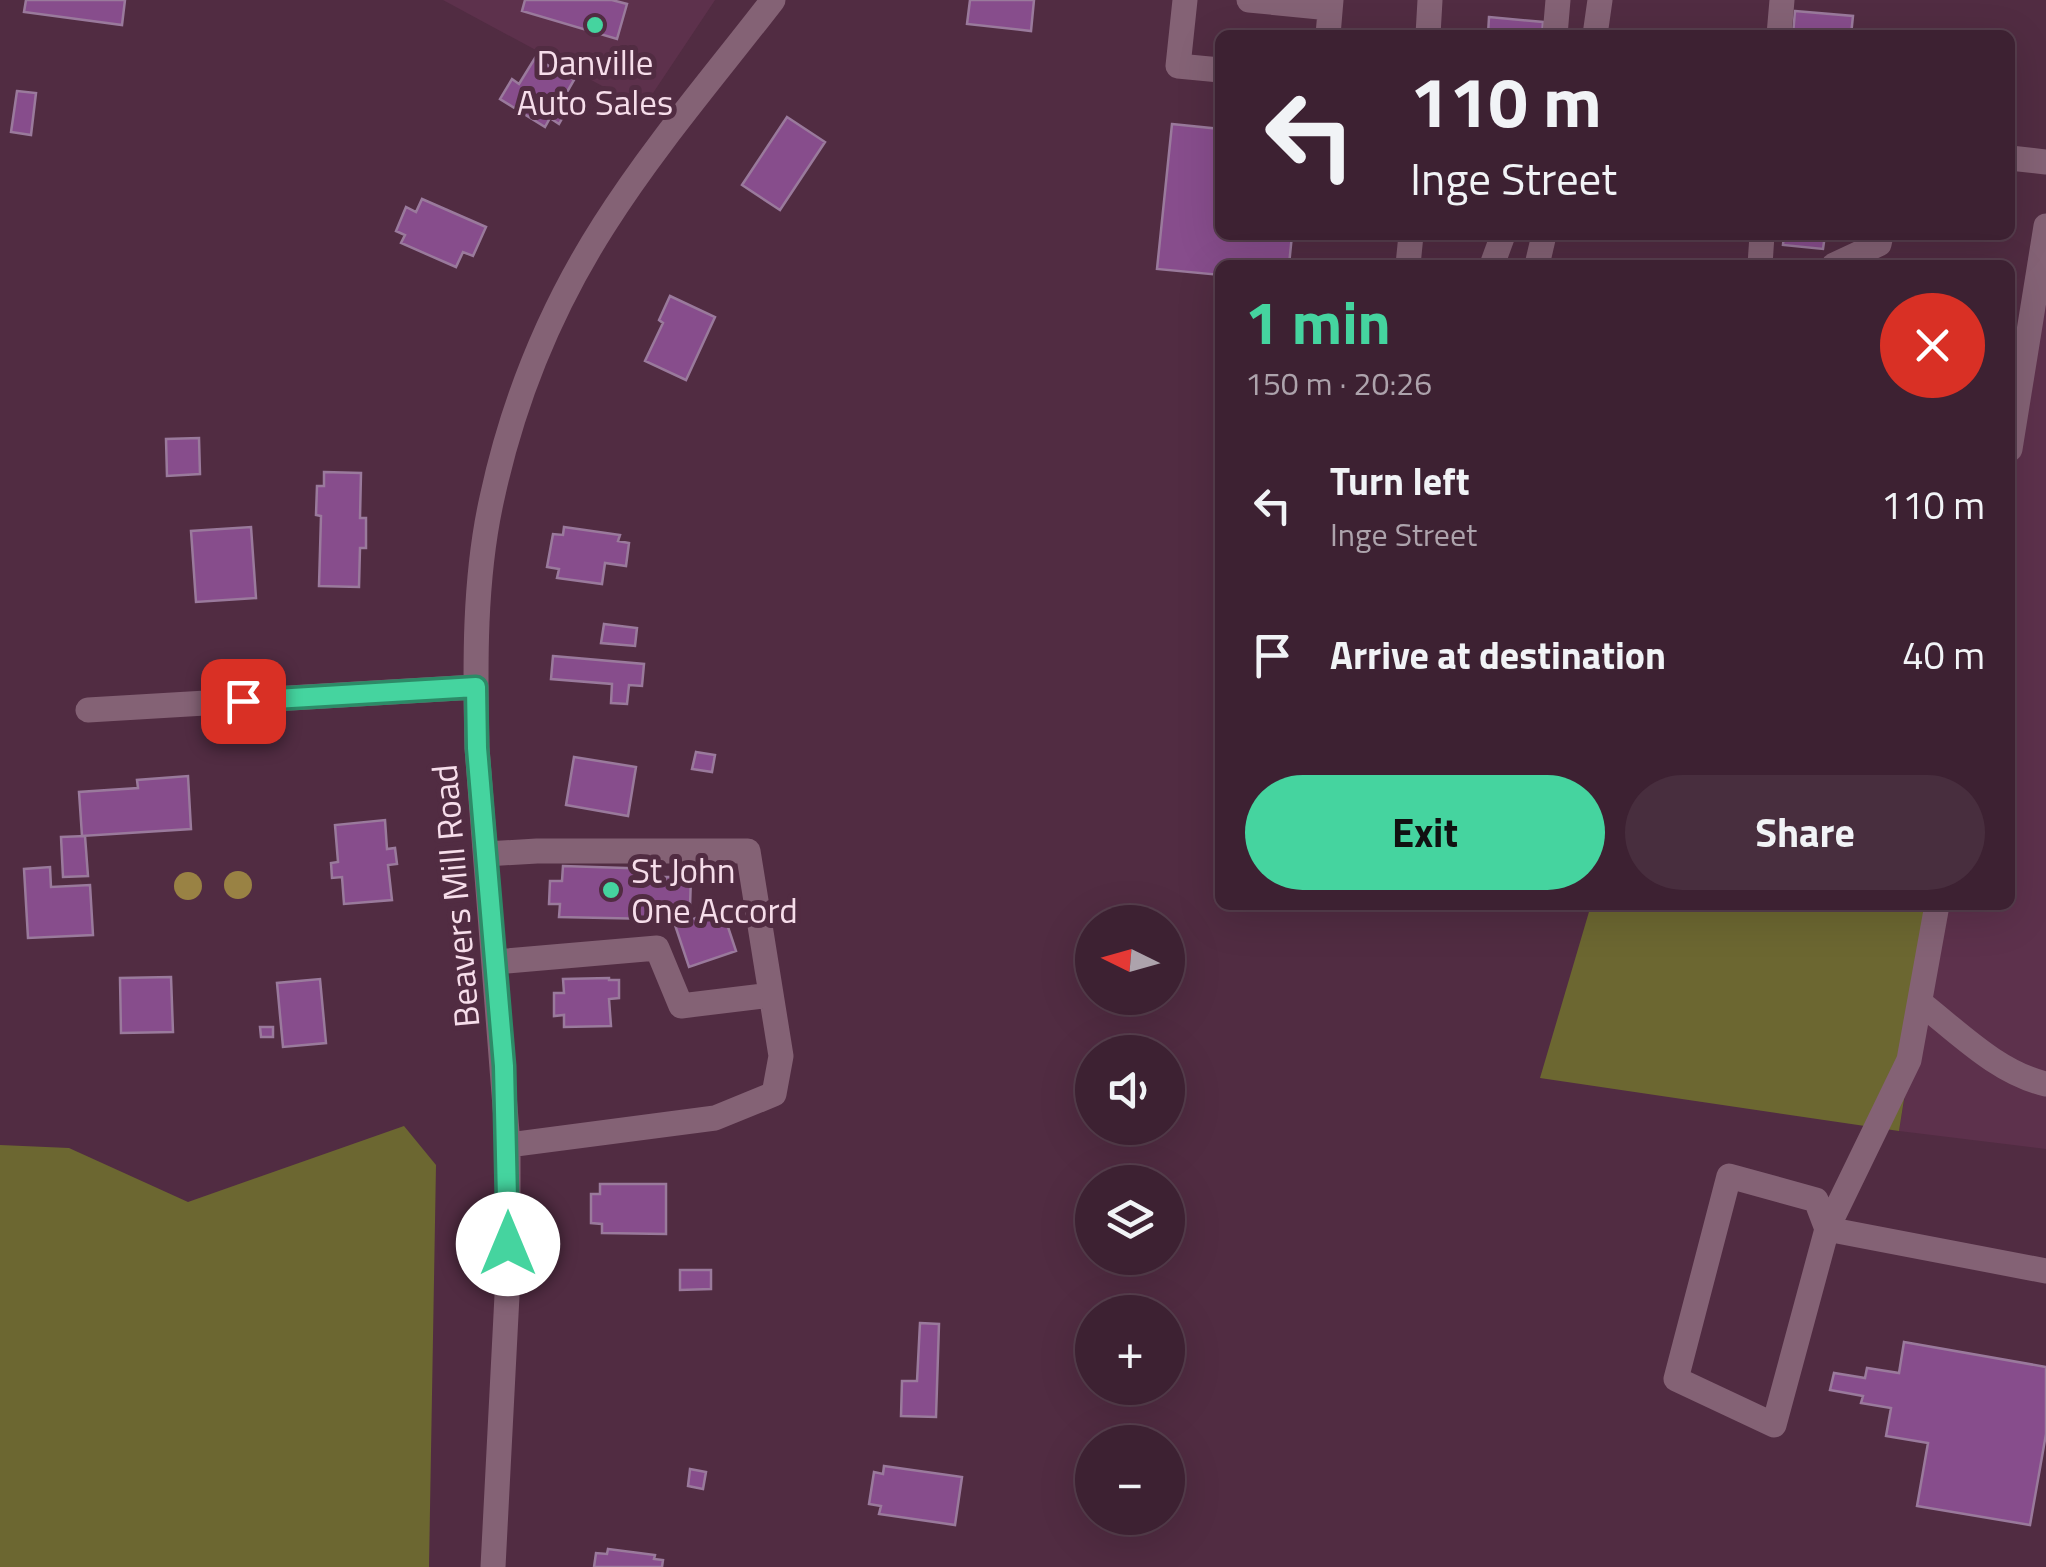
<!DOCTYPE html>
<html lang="en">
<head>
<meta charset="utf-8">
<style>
  :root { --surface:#3d2132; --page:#482e3e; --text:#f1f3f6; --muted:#ada3ac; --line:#563e4d; --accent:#45d49f }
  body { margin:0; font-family:"Titillium Web",sans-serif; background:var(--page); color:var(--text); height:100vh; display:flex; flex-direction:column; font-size:38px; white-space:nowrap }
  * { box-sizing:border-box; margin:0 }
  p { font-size:32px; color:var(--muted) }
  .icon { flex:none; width:55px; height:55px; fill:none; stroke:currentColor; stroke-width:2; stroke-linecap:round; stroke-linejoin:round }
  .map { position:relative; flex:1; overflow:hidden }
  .drawer { position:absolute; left:1215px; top:260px; width:800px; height:650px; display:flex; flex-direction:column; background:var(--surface); border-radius:15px; box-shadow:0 10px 40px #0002,0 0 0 2px var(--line) }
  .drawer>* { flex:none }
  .hud { position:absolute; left:1215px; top:30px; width:800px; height:210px; border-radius:15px; box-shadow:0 10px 40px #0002,0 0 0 2px var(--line); background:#3d2132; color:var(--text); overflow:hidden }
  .needle { width:65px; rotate:275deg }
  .fabs { position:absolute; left:1075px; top:905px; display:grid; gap:20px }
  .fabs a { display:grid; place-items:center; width:110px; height:110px; border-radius:50%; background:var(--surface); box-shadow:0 10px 40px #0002,0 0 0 2px var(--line); font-size:50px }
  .pin { position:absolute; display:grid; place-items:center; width:85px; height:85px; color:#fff; margin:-42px; border-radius:20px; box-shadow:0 5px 15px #0006 }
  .me { position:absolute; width:110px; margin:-55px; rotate:0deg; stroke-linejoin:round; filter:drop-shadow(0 0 8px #0008) }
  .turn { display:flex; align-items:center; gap:35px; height:210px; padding:0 30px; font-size:45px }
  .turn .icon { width:130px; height:130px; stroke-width:2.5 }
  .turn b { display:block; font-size:70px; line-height:85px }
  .round { display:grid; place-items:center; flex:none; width:105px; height:105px; border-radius:52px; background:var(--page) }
  .overview { display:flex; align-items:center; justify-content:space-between; height:170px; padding:0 30px }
  h1 { font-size:60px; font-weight:700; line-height:75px; color:var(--accent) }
  .action { display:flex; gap:20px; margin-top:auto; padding:20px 30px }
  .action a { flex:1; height:115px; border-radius:60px; background:var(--accent); color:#111; font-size:40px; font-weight:700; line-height:115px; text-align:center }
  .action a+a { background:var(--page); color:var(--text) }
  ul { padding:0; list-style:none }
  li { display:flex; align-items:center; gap:30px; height:150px; padding:0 30px }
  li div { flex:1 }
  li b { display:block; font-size:38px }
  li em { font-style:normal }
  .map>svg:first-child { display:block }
</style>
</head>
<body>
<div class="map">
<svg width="2046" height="1567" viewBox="0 0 2046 1567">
  <rect width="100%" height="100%" fill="#512c42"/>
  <path fill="#5d314c" d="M443 0H715L643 108Z
    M2046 226V1149L1899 1131 1937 905H2010V449Z"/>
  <path fill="#6c6731" d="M1591 905H1935L1899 1131 1540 1078Z
    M404 1126 436 1165 429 1567H0V1145L69 1148 188 1202Z"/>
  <path fill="#874d8c" stroke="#9a7a9c" stroke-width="2.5" d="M26 0H125L122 25 24 12Z
    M525 0H612L627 4 617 39 522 11Z
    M970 0H1034L1031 31 967 24Z
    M1795 11 1853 16 1851 35H1793Z
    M1489 17 1543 22 1542 35H1488Z
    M535 58 574 80 563 99 570 104 559 124 550 118 545 127 500 99 512 79 519 84Z
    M17 91 36 93 31 135 11 132Z
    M787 117 825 142 780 210 742 185Z
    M1172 124 1220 129V235H1292L1289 265H1220V275L1157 269Z
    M422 199 486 227 473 256 463 252 456 267 401 243 405 235 396 231 406 207 416 212Z
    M1784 235H1825L1823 249 1783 245Z
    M670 296 715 317 686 380 645 361 663 323 659 320Z
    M199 438 200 474 167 476 166 439Z
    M324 472 361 473 360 518H366V548H360L359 587 319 586 321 516 316 515 317 486H324Z
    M251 527 256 598 196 602 191 531Z
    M564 527 620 535 618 541 629 543 626 566 605 563 602 584 557 578 559 569 547 567 553 534 563 535Z
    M604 624 637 628 635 646 601 643Z
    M553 656 644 664 642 686 629 685 627 704 611 703 612 684 551 679Z
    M696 752 715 755 712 772 692 769Z
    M574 757 636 767 628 816 566 805Z
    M188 776 191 829 82 836 79 792 138 788 137 780Z
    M385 820 387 849 395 848 397 864 388 865 392 900 344 904 342 877 332 878 331 863 338 862 335 825Z
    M85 836 88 876 63 877 61 837Z
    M563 866 656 869V880L666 881 665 877H691L690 907 653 906V919L559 917 560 904H549L550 881H562Z
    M50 867 51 887 90 885 93 935 28 938 24 869Z
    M722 909 736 951 689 967 675 925Z
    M171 977 173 1032 121 1033 120 978Z
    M609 978V980H619V998L609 999 611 1026 564 1027V1015L554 1016V993H564L563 979Z
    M320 979 326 1043 283 1047 277 983Z
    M260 1027H273V1037H261Z
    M600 1184H666V1234L602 1233V1224L591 1223V1194H600Z
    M680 1270H711V1289L680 1290Z
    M920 1323 939 1324 936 1417 901 1416 902 1381H917Z
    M1904 1342 2046 1367V1434L2030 1525 1917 1506 1928 1443 1886 1436 1891 1408 1861 1403 1863 1396 1830 1390 1834 1373 1865 1378 1867 1368 1899 1373Z
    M884 1466 962 1477 955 1525 879 1514 881 1506 869 1504 874 1472 883 1474Z
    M690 1469 706 1472 703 1489 688 1486Z
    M608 1549 655 1555 654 1559 663 1560 662 1567H594L596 1553 607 1554Z"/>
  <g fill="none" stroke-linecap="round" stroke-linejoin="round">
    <path stroke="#846275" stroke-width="25" d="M1185 0 1178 66 1220 70
      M1249 0 1330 8
      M1328 35 1331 0
      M1428 35 1430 0
      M1555 35 1558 0
      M1595 35 1600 0
      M1779 35 1782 0
      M2010 158 2046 162
      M1408 265 1411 235
      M1492 265 1503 235
      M1537 265 1544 235
      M1760 265 1762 235
      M1834 265 1879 244 1881 235
      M2010 449 2046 226
      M88 710 475 687
      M486 854 537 851H748L781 1056 774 1094 715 1118 508 1145
      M495 962 657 948 681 1006 771 995
      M1922 1004C1959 1033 1998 1073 2046 1084
      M1827 1229 1816 1200 1729 1176 1676 1379 1774 1425 1827 1229 1909 1060 1937 905
      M1827 1229 2046 1271
      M493 1567 508 1276V1145L477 748C475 666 474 578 492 498 513 401 551 308 604 225 654 146 716 74 773 0"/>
  </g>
  <g fill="#998244">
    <circle cx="238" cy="885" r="14"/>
    <circle cx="188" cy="886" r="14"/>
  </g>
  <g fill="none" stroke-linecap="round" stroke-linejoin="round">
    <defs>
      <path id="route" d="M243 701 476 687 477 748 504 1066 508 1244"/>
    </defs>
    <use href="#route" stroke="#2d8a67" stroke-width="25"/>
    <use href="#route" stroke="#45d49f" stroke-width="18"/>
  </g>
  <g fill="#45d49f" stroke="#512c42" stroke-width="4">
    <circle cx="595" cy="25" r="10"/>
    <circle cx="611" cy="890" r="10"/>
  </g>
  <g text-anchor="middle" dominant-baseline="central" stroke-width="10" stroke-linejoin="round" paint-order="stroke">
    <g font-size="35" fill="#f6ddea" stroke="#512c42">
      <text x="595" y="62">Danville<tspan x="595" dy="40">Auto Sales</tspan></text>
      <text x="631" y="870" text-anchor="start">St John<tspan x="631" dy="40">One Accord</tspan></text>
    </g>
    <g font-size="35" fill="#f6ddea" stroke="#512c42">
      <text transform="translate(455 896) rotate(-95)">Beavers Mill Road</text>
    </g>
  </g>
</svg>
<div class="fabs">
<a><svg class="needle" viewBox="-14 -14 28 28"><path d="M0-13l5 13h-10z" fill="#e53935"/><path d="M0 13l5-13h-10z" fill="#ada3ac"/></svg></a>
<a><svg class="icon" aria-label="sound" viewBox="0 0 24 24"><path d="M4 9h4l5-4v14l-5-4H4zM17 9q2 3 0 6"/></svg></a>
<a><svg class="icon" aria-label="layers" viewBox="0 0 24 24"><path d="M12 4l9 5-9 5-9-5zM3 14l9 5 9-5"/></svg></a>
<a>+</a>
<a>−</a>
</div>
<div class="pin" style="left:243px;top:701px;background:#d93025"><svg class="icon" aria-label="arrive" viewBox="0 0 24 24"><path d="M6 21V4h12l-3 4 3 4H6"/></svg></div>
<svg class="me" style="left:508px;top:1244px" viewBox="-20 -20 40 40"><circle r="19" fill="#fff"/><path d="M0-13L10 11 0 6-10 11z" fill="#45d49f"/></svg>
<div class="hud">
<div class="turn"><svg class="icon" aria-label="left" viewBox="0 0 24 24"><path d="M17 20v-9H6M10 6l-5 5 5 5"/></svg><div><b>110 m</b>Inge Street</div></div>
</div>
<section class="drawer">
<div class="overview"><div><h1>1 min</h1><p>150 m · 20:26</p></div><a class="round" style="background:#d93025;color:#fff"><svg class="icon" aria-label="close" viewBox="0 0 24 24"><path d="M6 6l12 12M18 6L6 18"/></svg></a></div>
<ul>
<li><svg class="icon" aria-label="left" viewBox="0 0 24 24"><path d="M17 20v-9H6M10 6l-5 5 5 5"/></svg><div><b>Turn left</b><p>Inge Street</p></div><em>110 m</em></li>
<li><svg class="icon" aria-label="arrive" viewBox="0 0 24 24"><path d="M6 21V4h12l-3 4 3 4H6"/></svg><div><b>Arrive at destination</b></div><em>40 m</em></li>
</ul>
<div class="action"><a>Exit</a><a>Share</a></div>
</section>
</div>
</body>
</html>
